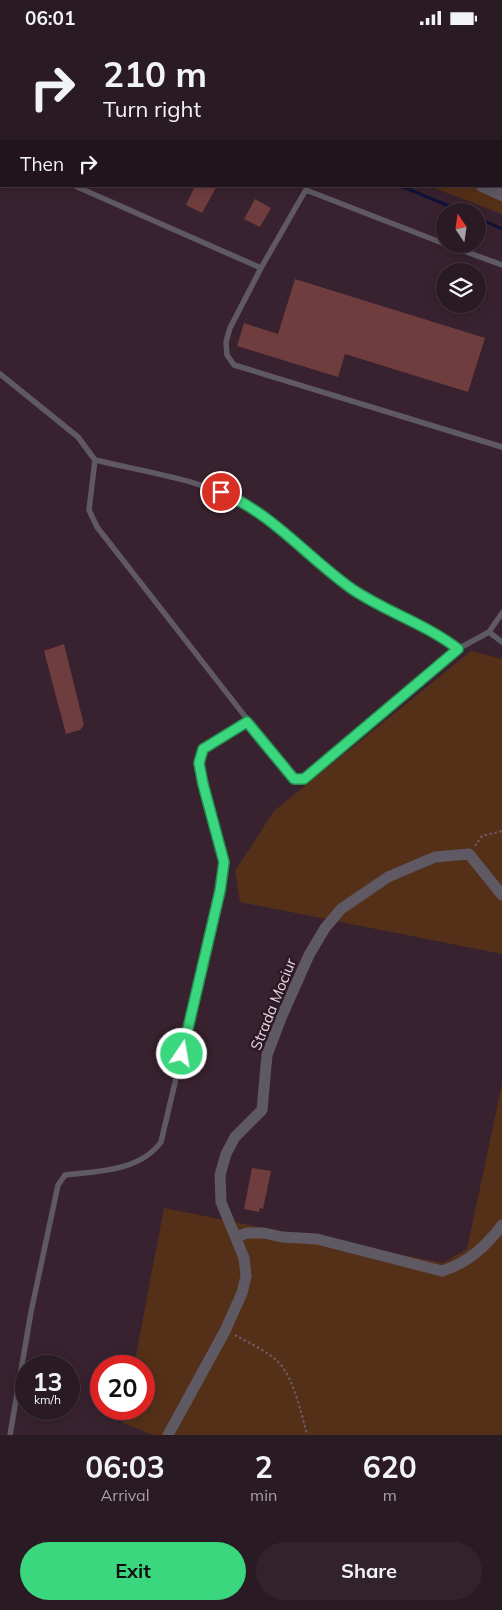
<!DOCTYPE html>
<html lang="en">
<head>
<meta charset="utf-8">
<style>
  :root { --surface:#2a1a23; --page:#32232b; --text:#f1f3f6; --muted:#a5a1a6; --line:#463841; --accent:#3bd77e }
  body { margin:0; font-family:Mulish,sans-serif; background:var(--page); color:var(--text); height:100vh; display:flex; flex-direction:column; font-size:19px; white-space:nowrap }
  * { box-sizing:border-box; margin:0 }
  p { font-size:16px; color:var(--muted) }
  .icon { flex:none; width:28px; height:28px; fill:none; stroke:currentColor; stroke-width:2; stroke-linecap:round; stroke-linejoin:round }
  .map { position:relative; height:1400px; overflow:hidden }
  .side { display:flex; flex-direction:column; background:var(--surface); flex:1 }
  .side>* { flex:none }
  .guide { position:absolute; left:0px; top:0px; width:502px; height:152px; box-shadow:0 2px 12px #0003,0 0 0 1px var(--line); background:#2a1a23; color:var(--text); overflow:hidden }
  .needle { width:32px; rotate:347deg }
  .buttons { position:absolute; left:436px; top:168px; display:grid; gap:10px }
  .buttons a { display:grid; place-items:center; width:50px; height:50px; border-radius:50%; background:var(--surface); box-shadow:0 2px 12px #0003,0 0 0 1px var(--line); font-size:25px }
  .speed { position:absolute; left:15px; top:1320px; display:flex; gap:10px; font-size:25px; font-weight:700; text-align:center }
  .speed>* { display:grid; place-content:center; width:65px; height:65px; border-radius:50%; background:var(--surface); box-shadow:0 2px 12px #0003,0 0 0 1px var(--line); line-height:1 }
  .speed small { font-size:12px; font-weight:400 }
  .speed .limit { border:8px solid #d22; background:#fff; color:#111 }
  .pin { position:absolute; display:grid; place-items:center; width:42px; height:42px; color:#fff; margin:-21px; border:2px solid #fff; border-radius:50%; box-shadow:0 1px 5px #0007 }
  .me { position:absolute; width:55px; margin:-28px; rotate:12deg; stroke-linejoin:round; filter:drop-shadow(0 0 4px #0008) }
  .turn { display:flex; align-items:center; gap:18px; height:105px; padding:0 20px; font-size:22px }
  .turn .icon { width:65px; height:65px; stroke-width:2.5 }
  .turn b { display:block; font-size:35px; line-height:42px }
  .then { display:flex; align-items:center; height:48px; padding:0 20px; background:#0003; gap:10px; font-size:19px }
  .eta { display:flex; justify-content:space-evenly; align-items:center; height:85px; text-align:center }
  .eta b { font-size:30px; font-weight:700; line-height:35px }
  .action { display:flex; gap:10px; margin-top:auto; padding:10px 20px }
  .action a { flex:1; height:58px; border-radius:30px; background:var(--accent); color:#111; font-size:20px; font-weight:700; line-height:58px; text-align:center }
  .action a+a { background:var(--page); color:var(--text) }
  .status { display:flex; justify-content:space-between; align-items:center; height:35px; padding:0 25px; background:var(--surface); direction:ltr }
  .status svg { height:14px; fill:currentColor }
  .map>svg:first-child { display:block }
</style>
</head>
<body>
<div class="status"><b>06:01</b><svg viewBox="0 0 49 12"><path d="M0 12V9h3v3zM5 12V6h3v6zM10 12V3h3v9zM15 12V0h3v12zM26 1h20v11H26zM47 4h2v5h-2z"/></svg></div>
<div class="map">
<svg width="502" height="1400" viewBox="0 0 502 1400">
  <rect width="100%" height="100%" fill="#38222f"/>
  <path fill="#553018" d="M58 0H502V179L429 151H501V1Z
    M471 616 502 624V919L240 867 235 836 274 776Z
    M502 1049V1400H153L123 1388 126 1374H144V1331H134L164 1173 443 1228 467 1214Z"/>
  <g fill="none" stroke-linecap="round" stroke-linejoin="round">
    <path stroke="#111238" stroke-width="3" d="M50 0 53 1
      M401 151 461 176
      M478 183 502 194"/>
  </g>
  <path fill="#703d3f" d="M195 151H217L202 178 186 170Z
    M255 164 271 173 260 192 244 184Z
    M295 244 485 303 468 357 345 319 338 342 237 311 244 288 278 299Z
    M64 609 84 690 80 695 66 699 44 616Z
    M252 1133 271 1136 263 1174 260 1173 259 1177 244 1174Z"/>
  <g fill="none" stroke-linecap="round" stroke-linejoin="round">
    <path stroke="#6f5b67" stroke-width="2" stroke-dasharray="2.5 2.5" stroke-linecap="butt" d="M253 1 254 0
      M475 811 482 801 502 796
      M235 1300C249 1308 270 1317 281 1330 294 1346 302 1380 307 1400"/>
    <path stroke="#5f5964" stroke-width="5.5" d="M0 131 1 130
      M75 151 261 233
      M308 151 261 233 230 293 226 307 227 320 234 330 502 412
      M306 155 445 209
      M445 209 502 230
      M0 339 78 402 95 425 89 475 97 492 294 744H304L458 614 489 597 502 607
      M95 425C149 438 208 445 255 474 290 496 318 530 352 554 386 576 426 589 458 614
      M489 597 502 578
      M10 1400 31 1277 58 1150 65 1140C99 1136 140 1136 161 1107L220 856 224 827 199 728 203 714 247 687"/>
    <path stroke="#5f5964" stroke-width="11" d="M236 1202 247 1198H264L282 1202 317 1204 442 1236C468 1228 486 1211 502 1190
      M168 1400 225 1296 242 1258 246 1241 244 1223 221 1167 220 1140 226 1119 235 1102 262 1075 267 1020 281 983 309 920 325 893 341 874 388 842 435 822 469 819 502 860"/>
    <path stroke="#5f5964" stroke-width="12" d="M118 0 121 1
      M482 151 502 160"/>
  </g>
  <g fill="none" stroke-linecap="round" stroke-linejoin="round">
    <defs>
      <path id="route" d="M182 1019 220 856 224 827 203 749 199 728 203 714 247 687 294 744H304L458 614C426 589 386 577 352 554 308 523 272 478 221 457"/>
    </defs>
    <use href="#route" stroke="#268c52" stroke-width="12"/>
    <use href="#route" stroke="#3bd77e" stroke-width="9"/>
  </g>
  <g text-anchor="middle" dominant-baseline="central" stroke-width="5" stroke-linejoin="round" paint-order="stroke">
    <g font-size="15" fill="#e7d8e0" stroke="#2d1825">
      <text transform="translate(273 969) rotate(-68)">Strada Mociur</text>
    </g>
  </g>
</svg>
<div class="buttons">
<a><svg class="needle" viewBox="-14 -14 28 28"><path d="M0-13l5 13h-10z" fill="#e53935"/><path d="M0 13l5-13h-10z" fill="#a5a1a6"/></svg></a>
<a><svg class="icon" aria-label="layers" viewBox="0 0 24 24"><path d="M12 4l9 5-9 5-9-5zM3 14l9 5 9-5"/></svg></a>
</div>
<div class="speed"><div>13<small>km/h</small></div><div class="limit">20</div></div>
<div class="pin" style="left:221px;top:457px;background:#d93025"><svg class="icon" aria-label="arrive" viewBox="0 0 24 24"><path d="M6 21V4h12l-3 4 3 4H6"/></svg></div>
<svg class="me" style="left:182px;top:1019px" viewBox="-20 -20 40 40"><circle r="17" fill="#3bd77e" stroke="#fff" stroke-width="3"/><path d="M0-11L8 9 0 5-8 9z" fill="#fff"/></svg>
<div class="guide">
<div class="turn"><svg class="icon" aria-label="right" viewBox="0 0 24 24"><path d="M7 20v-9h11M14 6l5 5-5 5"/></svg><div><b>210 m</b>Turn right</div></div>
<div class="then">Then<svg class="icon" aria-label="right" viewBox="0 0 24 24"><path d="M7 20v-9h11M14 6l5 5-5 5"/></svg></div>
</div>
</div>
<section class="side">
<div class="eta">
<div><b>06:03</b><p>Arrival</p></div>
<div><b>2</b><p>min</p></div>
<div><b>620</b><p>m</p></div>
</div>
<div class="action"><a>Exit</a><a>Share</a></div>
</section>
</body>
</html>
